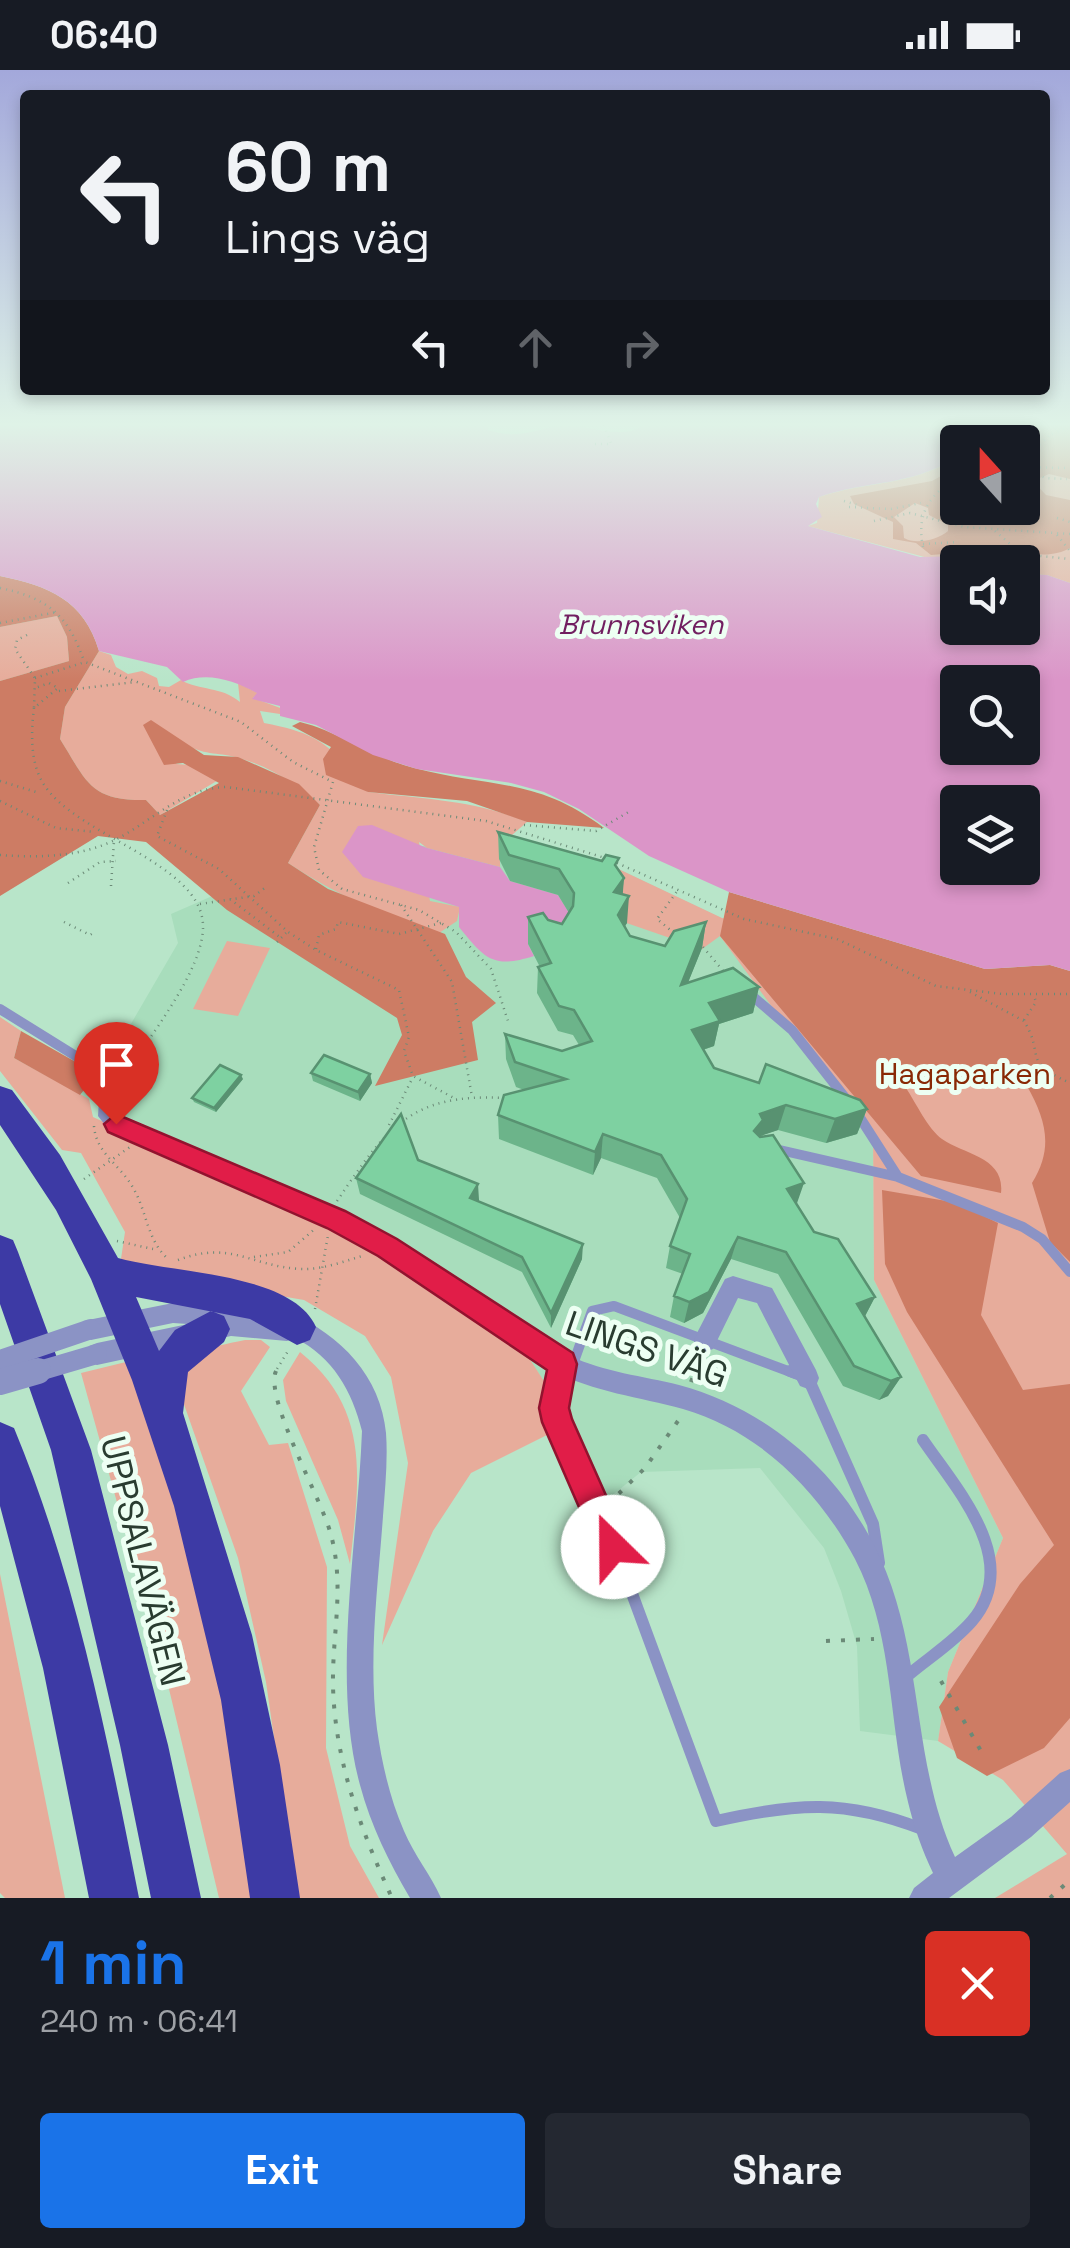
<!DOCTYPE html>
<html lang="en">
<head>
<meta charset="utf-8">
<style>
  :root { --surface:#171b24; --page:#242831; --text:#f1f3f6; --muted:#9ea1a6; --accent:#1a73e8 }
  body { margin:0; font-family:"Space Grotesk",sans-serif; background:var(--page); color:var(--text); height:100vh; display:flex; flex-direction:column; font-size:38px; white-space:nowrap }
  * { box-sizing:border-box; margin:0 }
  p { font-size:32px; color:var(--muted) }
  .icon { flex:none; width:55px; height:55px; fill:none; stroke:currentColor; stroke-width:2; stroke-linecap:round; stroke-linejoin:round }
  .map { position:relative; height:1828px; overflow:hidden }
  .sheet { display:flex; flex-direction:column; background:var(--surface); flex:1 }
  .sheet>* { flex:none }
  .banner { position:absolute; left:20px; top:20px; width:1030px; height:305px; border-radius:10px; box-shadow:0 5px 15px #0003; background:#171b24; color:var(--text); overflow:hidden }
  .needle { width:65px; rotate:339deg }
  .controls { position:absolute; left:940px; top:355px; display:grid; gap:20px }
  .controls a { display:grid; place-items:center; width:100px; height:100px; border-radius:10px; background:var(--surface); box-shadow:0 5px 15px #0003; font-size:50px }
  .pin { position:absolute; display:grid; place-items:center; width:85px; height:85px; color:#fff; margin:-102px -42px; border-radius:50% 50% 50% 0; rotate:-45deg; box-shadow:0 0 10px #0007 }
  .pin .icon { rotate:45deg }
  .me { position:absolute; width:110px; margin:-55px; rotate:337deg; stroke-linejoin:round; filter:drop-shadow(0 0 8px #0008) }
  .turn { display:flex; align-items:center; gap:35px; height:210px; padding:0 40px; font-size:45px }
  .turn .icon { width:130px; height:130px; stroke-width:2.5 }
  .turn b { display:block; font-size:70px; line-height:85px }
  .lanes { display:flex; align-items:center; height:95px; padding:0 40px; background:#0003; justify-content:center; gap:50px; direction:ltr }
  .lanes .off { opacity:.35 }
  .round { display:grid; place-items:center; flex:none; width:105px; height:105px; border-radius:10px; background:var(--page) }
  .overview { display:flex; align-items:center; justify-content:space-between; height:170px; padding:0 40px }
  h1 { font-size:60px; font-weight:700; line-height:75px; color:var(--accent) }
  .action { display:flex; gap:20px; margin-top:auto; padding:20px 40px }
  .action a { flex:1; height:115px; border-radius:10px; background:var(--accent); color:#fff; font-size:40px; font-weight:700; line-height:115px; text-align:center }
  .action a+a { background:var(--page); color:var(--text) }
  .status { display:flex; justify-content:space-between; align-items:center; height:70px; padding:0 50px; background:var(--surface); direction:ltr }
  .status svg { height:28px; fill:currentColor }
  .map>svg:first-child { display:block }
</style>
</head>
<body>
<div class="status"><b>06:40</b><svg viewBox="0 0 49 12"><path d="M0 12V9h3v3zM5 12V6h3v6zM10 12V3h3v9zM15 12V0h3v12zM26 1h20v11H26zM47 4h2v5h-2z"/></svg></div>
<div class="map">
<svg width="1070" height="1828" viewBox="0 0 1070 1828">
  <rect width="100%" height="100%" fill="#b8e5c9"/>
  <path fill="#a8ddbc" d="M510 765 610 795 723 849 873 1059 874 1210 1003 1468 948 1602 938 1671 860 1661 857 1576 841 1521 824 1478 760 1398 641 1402 605 1431 571 1353 498 1241 339 1144 80 1025 114 983 178 873 171 844 288 793Z"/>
  <path fill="#e7ac9b" d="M991 355H1070V513L1047 505 1023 504 1022 492 959 485 932 489 808 456 817 453 819 427C866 411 913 416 957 387L958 438H1022V372H975Z
    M57 546 67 567 69 591 0 611V557Z
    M99 581 111 585 116 597 128 604 142 601 157 608 159 616 169 617 181 610C200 621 221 616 240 632L238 613 258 623 253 628 283 639 280 644 260 641 264 653C322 664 331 676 368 722 423 729 475 730 527 752L512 765 610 795 722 848 985 899 1070 901V1828H995L1067 1784 1003 1710 938 1671 948 1602 1003 1468 874 1210 873 1059 822 1005 720 866 702 879 612 848 500 789V797L427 778 419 772 430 831 460 837 457 851 439 863C385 847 335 824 288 793L320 735C297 714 271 697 239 688 220 682 206 686 187 675L176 694 190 695 220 709 160 745 146 730C90 731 87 712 60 669L65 637Z
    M227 871 270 878 238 946 193 939Z
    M0 947 21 961 14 988 89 1029 93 1047 354 1169 520 1274 571 1353 471 1403 433 1461 382 1575 408 1393 391 1307 365 1266 304 1230 128 1200 121 1189 125 1162 81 1083 62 1080 0 1001Z
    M245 1270H261L270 1277 241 1321 269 1375 288 1373 327 1497 326 1678 350 1776 379 1828H297L266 1612 238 1488 180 1323C188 1280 206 1278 245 1270Z
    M300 1282C372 1340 359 1411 350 1494L338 1450 286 1331 283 1310Z
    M130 1291 202 1502 264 1828H219L169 1619 81 1303Z
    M0 1504 65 1828H5L0 1823Z"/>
  <path fill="#cd7c64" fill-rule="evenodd" d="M1005 355H1070V409L1049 404 1033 411 1046 425 1070 430V478C1058 485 1039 487 1026 481L1004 492 968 482 931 485 916 473 893 469V452L854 434 850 426 932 411 957 397 958 438H1022V372H994L1004 364ZM915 433 928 438 929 445 948 455V461C937 470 916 475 904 468L903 456 894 447Z
    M0 506C49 516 84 530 99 581L65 637 60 669C87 712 90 731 146 730L160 745 219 713 183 693 164 695 143 655 151 650 204 685 238 687 299 714 320 735 288 793 328 819 445 864 466 907 496 933 472 952 478 990 375 1016 402 965 397 948 227 840 146 772 98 766 0 826V611L69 591 67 567 57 546 0 557Z
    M300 652C338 661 374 688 414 698 489 718 537 707 604 758L527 752 467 731 368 722 326 705 323 689 331 677 292 656Z
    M729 822 985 899 1050 895 1070 901V1192L1050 1172 1032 1113C1054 1078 1046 1050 1027 1016L972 1002 922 997 906 1018C916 1033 928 1059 942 1069 965 1085 1005 1087 1001 1123L921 1106 720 866Z
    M21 961 97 1004 80 1025 14 988Z
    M882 1120 958 1133 998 1153 981 1245 1023 1320 1070 1314V1648L1044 1678 987 1706 957 1688 939 1637 1020 1514 1054 1475 907 1242 885 1194Z"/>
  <path fill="#db95c8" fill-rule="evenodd" d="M0 355H487L488 360C529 373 546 351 576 356 596 358 625 369 644 355H991L982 369 958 372 957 387C910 417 867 410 819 427L816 434 822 447 808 456 920 487 967 486 991 492H958V558H1022L1023 504 1047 505 1070 513V901L1050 895 985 899 729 822 649 786 579 739 544 722 511 713 417 699 373 685 316 655 280 646V636L252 629 257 623C235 611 207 601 183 612L167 597 99 581C84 530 49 516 0 506ZM958 612H1022V678H958ZM958 732H1022V798H958Z
    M372 755 427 778 500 797 510 811 558 825 573 849 528 874 534 886C493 899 485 889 459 857V837L363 807 342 782 358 756Z"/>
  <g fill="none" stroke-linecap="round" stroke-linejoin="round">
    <path stroke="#6b8a77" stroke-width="2.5" stroke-dasharray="1 5" stroke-linecap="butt" d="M604 355 612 376
      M1052 364 1068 357
      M1001 372 1016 355
      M595 374H610
      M1022 391 1049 366
      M1022 397 1070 398
      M1027 398 1045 408 1067 409
      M844 431 861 436
      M849 437 891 439 921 433
      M1057 448 1070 452
      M874 451 910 443 964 457 1070 464
      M995 461 1022 484 1070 489
      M1057 465 1070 481
      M923 474 959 472
      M923 477C916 443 930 424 958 407
      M0 518C48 528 68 545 84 591
      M0 553 57 542
      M27 565 17 570 15 579 35 608 34 638 58 618 49 613 35 618
      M35 608 85 592 241 652 293 692 333 712 314 777 319 800 342 819 419 840 456 862 491 899 508 951
      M59 621 135 612
      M34 638C31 662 30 692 43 713 74 766 205 793 203 858 202 903 147 969 124 1007
      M0 711 36 722
      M0 731 56 758 95 762
      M167 740 157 766 219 799 288 862 316 880 399 920 409 967 404 981 413 1006 454 1028
      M524 755 596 761 632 740
      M0 785C38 788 80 787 115 770 152 751 182 718 226 717L486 751 605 788
      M617 793 744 849 837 869 936 916 1002 924H1070
      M68 813 100 792 116 791
      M111 816 114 771
      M230 829 281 868
      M200 834 254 826 266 817
      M401 835 452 912 472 1027
      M64 852 90 865 95 862
      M674 863 657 849 678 820
      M277 872 286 863
      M703 877 724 902
      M316 879 319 865 336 859 338 852 399 864 441 853
      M970 922 1024 951C1046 987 1020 990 1070 1013
      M1024 950 1036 932 1034 926
      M389 1055 412 1009
      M94 1056C96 1083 119 1094 132 1116 147 1140 146 1168 167 1188
      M84 1109 130 1077
      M337 1131C386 1059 410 1023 503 1028
      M117 1171 153 1179
      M254 1187 288 1182 316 1158
      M178 1190C231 1170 250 1196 300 1199 321 1200 342 1192 362 1186
      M315 1239 328 1165
      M274 1304 288 1281
      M694 1304 698 1291"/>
    <path stroke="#6b8a77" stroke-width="4" stroke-dasharray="4 11" stroke-linecap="butt" d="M276 1301C264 1329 322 1429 331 1465 345 1517 332 1564 333 1616 335 1692 361 1760 392 1828
      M691 1312 695 1301
      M608 1434 645 1398 680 1348
      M826 1571 874 1569
      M941 1611 985 1688
      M1050 1828 1070 1810"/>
    <path stroke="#8b93c5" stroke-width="10" d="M750 924 792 960 847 1030
      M0 939 103 1003
      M857 1043 898 1107 1023 1157 1042 1169 1070 1202
      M771 1078 898 1107
      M572 1297 592 1241 614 1236 796 1304
      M561 1304 562 1296"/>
    <path stroke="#8b93c5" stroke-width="12" d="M561 1301 554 1338 557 1352 627 1510 716 1751C796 1733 845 1729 922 1759
      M790 1301 808 1308 873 1454 879 1493
      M906 1607C928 1588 953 1573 972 1551 1023 1491 957 1420 923 1370"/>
    <path fill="#8b93c5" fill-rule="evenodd" d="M103 995 110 998 118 1014V1043L123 1048C214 1086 307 1120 392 1170 454 1205 506 1254 570 1286 604 1302 643 1306 679 1315 764 1338 833 1396 873 1473 926 1574 909 1688 955 1787L1011 1747 1060 1703 1070 1699V1732L1031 1767 949 1828H909L914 1818 933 1803C922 1780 914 1757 908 1732 888 1652 894 1564 855 1489 818 1420 759 1361 683 1339 639 1327 594 1322 553 1301 490 1268 438 1219 377 1183 292 1133 200 1098 109 1060L98 1046 100 1014 94 1003 96 998Z
      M733 1206 772 1218 816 1300 819 1308 816 1316 808 1319 800 1316 757 1233 738 1228 713 1279 705 1282 697 1279 694 1271 697 1263 725 1209Z
      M173 1233 231 1234 239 1237 241 1245 283 1249 291 1244C340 1264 381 1307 386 1363 388 1390 385 1419 383 1446 378 1516 368 1589 377 1659 382 1694 390 1729 404 1761 414 1785 431 1805 441 1828H410C389 1792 371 1756 360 1715 331 1610 358 1471 362 1361 352 1321 333 1287 295 1268L287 1271 231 1266 97 1295 89 1292 86 1284 89 1276 97 1273 188 1254 173 1253 91 1270 83 1267 80 1259 83 1251Z"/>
    <path fill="#3d3aa5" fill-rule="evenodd" d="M0 1016 12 1020 60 1085 118 1188C169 1203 292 1202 316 1257L310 1270 297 1275 250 1249 136 1227 159 1281 175 1260 211 1241 224 1246 230 1259 224 1272 188 1302 183 1343 252 1565 280 1695 300 1828H250L221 1630 174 1436 132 1310 91 1209 56 1140 0 1055Z
      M0 1165 13 1170 18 1182 91 1380 168 1675 201 1828H151L120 1675 51 1380 0 1234Z
      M0 1352 14 1358C76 1507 108 1671 139 1828H89L43 1598 0 1436Z"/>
    <path stroke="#8b93c5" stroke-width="20" d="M0 1290 91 1259
      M29 1304 97 1284"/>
    <path stroke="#8b93c5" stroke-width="26" d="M0 1312 38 1301"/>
  </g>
  <path fill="#6cb48a" d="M498 762 618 799 624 808 622 824 627 853 625 856 630 866 665 876 706 852 702 878 688 912 759 917 753 943 719 954 714 976 703 980 714 998 759 1013 867 1039 857 1064 826 1073 778 1060 759 1066 797 1134 814 1162 875 1227 865 1246 901 1307 888 1326 879 1330 843 1316 778 1204 731 1189 703 1243 684 1253 670 1247 674 1226 683 1204 666 1198 670 1176 680 1148 657 1108 601 1088 593 1105 499 1069 498 1045 524 1020 516 1017 506 989 505 964 562 981 579 975 573 965 558 961 537 923 538 897H540L528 874V847L562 854 569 843 558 825 510 811 499 789Z
    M311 1003 370 1004 372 1013 360 1031 313 1011Z
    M243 1009 216 1042 194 1032 192 1028Z
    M418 1090 479 1130 478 1132 582 1189 551 1258 522 1202 360 1124 356 1108Z"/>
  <path fill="#589271" d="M624 808 622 834 614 822Z
    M629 826 627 853 615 871 618 845Z
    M706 852 702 878 677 940 681 915Z
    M759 917 753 943 719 954 714 976 687 985 692 960 709 933Z
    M370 1004 372 1013 360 1031 358 1022Z
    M241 1005 243 1009 216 1042 214 1038Z
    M786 1035 778 1060 758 1067 748 1085 760 1044Z
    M867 1039 857 1064 826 1073 835 1049Z
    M603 1064 601 1088 593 1105 595 1082Z
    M804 1113 796 1136 787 1119Z
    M478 1114 479 1130 472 1144 470 1128Z
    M738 1167 731 1189 703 1243 684 1253 689 1232Z
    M583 1174 582 1189 551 1258V1243Z
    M875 1227 864 1248 857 1234Z
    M901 1307 888 1326 879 1330 891 1311Z"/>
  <path fill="#7ed1a1" stroke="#589271" stroke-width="2.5" d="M498 762 602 791 606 785 619 788 615 795 624 808 614 822 629 826 618 845 630 866 665 876 674 861 706 852 681 915 733 898 759 917 709 933 720 951 692 960 714 998 759 1013 766 994 860 1030 867 1039 835 1049 786 1035 760 1044 763 1050 754 1061 760 1067 773 1065 804 1113 787 1119 814 1162 838 1169 875 1227 857 1234 901 1307 891 1311 854 1296 786 1182 738 1167 709 1222 689 1232 674 1226 690 1184 670 1176 687 1129 661 1085 603 1064 595 1082 498 1045 504 1025 566 1009 515 992 505 964 562 981 592 971 574 940 559 936 538 897 551 893 528 847 543 843 548 850 562 854 573 836 574 823 559 799 509 785Z
    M324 985 370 1004 358 1022 311 1003Z
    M220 995 241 1005 214 1038 192 1028Z
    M401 1044 418 1090 478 1114 470 1128 583 1174 551 1243 522 1187 356 1108Z"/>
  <linearGradient id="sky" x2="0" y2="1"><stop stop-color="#a3a8db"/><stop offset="0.58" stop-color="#dff3e7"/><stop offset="1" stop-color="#dff3e7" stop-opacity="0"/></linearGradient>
  <rect width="1070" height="611" fill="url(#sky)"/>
  <path fill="#e11d48" stroke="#92132f" stroke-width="2.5" d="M116 1044 345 1141 397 1169 573 1283 577 1294 569 1338 572 1349 629 1477 624 1488 613 1493 601 1488 542 1352 539 1338 547 1300 378 1186 327 1158 108 1062 104 1054Z"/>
  <g text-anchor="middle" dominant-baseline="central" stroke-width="10" stroke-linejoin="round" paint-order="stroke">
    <g font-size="28" font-style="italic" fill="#711f60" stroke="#edfff3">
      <text x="641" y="554">Brunnsviken</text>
    </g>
    <g font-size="30" fill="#892905" stroke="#edfff3">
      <text x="965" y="1003">Hagaparken</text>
    </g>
    <g font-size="35" fill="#293c30" stroke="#edfff3">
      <text transform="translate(647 1279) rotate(19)">LINGS VÄG</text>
      <text transform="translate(143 1491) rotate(76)">UPPSALAVÄGEN</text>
    </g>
  </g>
</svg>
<div class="controls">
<a><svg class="needle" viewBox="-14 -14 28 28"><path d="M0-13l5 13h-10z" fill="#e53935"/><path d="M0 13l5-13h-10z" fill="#9ea1a6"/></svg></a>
<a><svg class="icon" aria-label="sound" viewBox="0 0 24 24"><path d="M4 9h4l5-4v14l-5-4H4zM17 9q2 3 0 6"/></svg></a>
<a><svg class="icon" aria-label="search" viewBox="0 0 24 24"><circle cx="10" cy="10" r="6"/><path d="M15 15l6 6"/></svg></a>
<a><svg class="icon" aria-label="layers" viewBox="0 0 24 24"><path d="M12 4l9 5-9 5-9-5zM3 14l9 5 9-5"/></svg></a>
</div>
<div class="pin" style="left:116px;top:1054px;background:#d93025"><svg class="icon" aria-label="arrive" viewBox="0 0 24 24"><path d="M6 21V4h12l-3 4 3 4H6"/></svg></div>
<svg class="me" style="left:613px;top:1477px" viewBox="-20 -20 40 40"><circle r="19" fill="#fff"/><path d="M0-13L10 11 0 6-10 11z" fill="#e11d48"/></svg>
<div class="banner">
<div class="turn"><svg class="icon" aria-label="left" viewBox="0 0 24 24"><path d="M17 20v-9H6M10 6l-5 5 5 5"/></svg><div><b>60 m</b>Lings väg</div></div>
<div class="lanes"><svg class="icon" aria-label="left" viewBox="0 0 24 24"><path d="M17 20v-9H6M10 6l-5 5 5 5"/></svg><svg class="icon off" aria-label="ahead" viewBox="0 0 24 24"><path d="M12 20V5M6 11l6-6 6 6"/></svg><svg class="icon off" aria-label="right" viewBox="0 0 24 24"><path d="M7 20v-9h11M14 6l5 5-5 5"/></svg></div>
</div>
</div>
<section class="sheet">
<div class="overview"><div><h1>1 min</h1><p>240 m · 06:41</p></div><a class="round" style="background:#d93025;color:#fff"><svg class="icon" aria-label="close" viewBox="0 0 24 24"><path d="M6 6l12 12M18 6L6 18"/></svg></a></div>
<div class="action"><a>Exit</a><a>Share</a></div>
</section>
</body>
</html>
